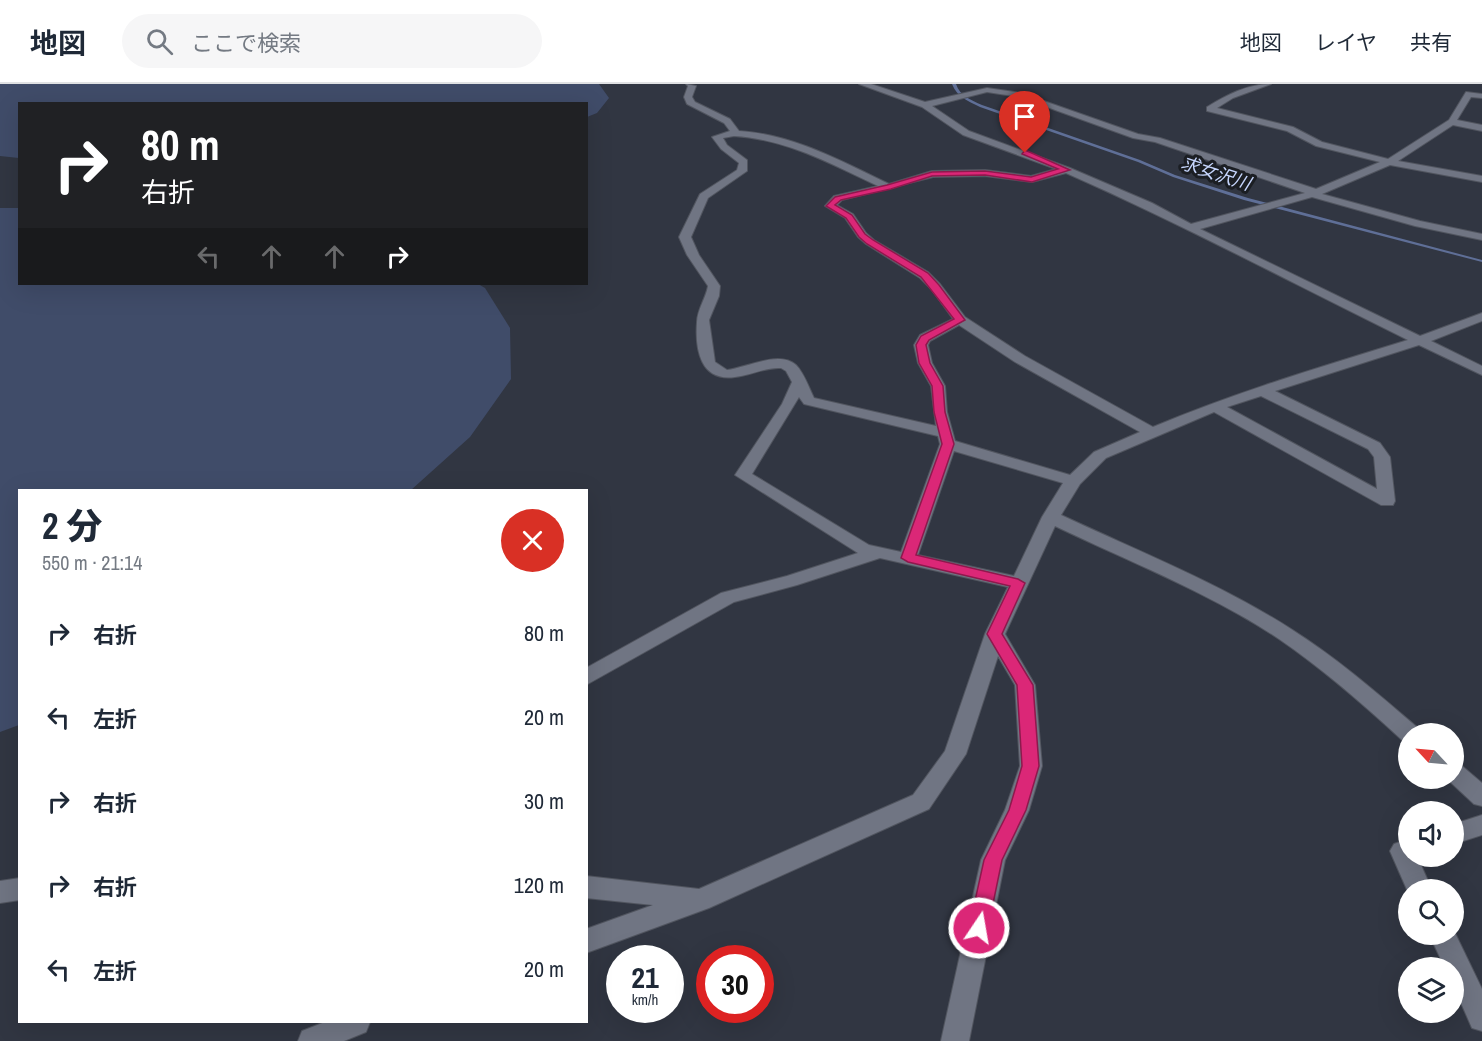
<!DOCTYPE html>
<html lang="ja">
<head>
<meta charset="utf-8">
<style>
  :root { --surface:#fff; --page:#f6f6f7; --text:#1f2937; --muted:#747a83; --line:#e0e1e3 }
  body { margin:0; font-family:"Archivo Narrow","Noto Sans JP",sans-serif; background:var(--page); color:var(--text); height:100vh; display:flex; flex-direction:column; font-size:22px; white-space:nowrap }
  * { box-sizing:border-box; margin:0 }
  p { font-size:20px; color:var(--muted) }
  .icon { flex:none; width:33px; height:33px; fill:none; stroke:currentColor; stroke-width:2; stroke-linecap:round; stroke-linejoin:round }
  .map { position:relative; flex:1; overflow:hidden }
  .panel { position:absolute; left:18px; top:405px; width:570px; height:534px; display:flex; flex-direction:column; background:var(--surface); border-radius:0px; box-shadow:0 6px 24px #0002 }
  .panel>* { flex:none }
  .hud { position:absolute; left:18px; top:18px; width:570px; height:183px; border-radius:0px; box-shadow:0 6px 24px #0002; background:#202124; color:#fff; overflow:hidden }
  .needle { width:39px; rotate:296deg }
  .controls { position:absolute; left:1398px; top:639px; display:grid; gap:12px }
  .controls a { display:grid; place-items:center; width:66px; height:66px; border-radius:50%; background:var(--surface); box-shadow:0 6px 24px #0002; font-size:30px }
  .speed { position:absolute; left:606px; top:861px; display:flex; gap:12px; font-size:30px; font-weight:700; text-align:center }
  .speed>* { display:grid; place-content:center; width:78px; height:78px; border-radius:50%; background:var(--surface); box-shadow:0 6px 24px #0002; line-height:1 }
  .speed small { font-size:15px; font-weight:400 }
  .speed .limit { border:9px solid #d22; background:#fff; color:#111 }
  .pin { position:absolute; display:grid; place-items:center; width:51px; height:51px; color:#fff; margin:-62px -26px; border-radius:50% 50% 50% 0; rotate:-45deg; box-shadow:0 0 6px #0007 }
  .pin .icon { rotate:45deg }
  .me { position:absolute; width:66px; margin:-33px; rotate:12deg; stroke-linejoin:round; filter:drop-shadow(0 0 4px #0008) }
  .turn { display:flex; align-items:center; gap:21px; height:126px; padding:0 24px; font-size:27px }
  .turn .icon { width:78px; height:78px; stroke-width:2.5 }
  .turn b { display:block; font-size:42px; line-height:51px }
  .lanes { display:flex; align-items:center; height:57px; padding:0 24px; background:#0003; justify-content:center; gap:30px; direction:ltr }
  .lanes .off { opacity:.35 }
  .round { display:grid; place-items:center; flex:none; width:63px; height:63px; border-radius:32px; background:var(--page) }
  .head { display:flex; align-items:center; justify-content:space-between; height:102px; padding:0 24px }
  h1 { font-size:36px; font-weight:800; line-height:45px }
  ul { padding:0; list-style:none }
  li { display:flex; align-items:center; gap:18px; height:84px; padding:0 24px }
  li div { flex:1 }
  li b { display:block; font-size:22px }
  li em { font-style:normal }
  header { display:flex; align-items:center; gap:36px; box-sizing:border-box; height:84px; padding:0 30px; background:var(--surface); border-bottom:2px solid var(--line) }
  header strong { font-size:28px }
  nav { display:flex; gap:33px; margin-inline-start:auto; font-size:21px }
  .search { width:420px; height:54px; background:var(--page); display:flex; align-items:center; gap:15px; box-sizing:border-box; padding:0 21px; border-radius:33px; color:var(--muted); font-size:22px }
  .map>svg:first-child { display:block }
</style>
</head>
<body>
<header>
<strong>地図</strong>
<div class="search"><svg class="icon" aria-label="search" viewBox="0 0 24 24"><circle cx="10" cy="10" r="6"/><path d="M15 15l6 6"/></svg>ここで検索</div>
<nav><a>地図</a><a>レイヤ</a><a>共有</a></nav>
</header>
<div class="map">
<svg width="1482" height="957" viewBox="0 0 1482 957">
  <rect width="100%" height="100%" fill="#313642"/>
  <path fill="#404c69" d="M0 0H599L609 14 597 29 587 33 586 20H20L19 74 0 72Z
    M0 124H19L20 200H478L485 204 510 244 511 295 470 353 411 406H20L19 641 0 648Z"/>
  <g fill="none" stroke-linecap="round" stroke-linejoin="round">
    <path fill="#5f6f97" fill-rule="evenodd" d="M952 0H956C960 12 971 16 982 21L1140 76 1175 91 1248 114 1482 176V178L1244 116 1173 93 1138 78 980 23C968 17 957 13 952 0Z"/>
    <defs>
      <path id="minor" d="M686 0 696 2 692 13 695 18 730 35 739 47C792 50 841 77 889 100L932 87 985 86 1031 92 1056 85 963 51 922 23 859 0H871L925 18 987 4 1021 9 1138 50 1160 54 1316 105 1380 78 1316 62 1287 47 1207 27V23C1227 11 1247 0 1271 0L1233 14 1217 24 1293 43 1322 58 1388 75 1449 36 1466 8 1482 10V14L1471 13 1457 36 1482 41V47L1453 41 1398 77 1482 92V98L1390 81 1322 110 1420 137 1482 150V156L1415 142 1312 113 1200 145 1420 252 1482 229V237L1431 257 1482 282V291L1419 261 1275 307 1380 359 1390 373 1395 417 1393 421H1381L1214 328 1106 374 1080 400 1061 431C1138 467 1219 499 1291 545 1337 574 1377 609 1418 644L1421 650H1408V658L1402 656C1363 620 1323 585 1279 555 1212 510 1128 477 1055 442L1005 550 1035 601 1042 682 1029 726 1005 776 969 957H941L981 776 1005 726 1020 682 1015 601 998 572 966 670 929 725 709 824 586 869V845L653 821 586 814V792L699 805 913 711 945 667 985 550 1008 503 880 474 797 501 734 518 586 601V584L721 509 787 492 858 469 735 391 782 320 792 298 786 287 781 284C766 283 751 291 735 293 700 298 695 265 697 238 697 226 706 214 708 202L687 171 679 153 700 110 737 86 739 79 721 65 712 53 730 47 724 39 687 20 684 13 688 2ZM987 8 1019 13 1133 54 1155 58 1305 109 1191 140 1152 119 1070 84 969 47 932 22ZM734 52C786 55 832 80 878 102L834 112 825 122 845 134 858 153 866 160 920 194 932 206 953 235 920 251 914 261 918 279 931 302 936 342 814 314C809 304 804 289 796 281 779 266 746 284 727 286L715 278 709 236 719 212 720 202 699 171 691 153 708 114 747 87V76L727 61 723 54ZM1066 89C1182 140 1294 200 1408 256 1321 283 1236 308 1153 343L1025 272 965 233 940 200 928 188 874 156 866 149 853 130 837 121 842 116 933 93 985 92 1032 98ZM959 241 1015 278 1140 348 1094 368 1070 391 955 357 947 328 945 302 932 279 928 261 930 257ZM1261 312 1368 365 1374 373 1377 405 1227 323ZM799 313 804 320 938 352 940 360 901 468 869 461 752 390ZM954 367 1063 399 1042 433 1014 492 918 471Z
        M1454 679 1462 682 1482 699V722L1474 720 1446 694H1454Z
        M1482 731V751L1454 760V740Z
        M1408 755V772H1417L1432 806H1408V808L1390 767 1394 760Z
        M20 794V816L0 819V797Z
        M1454 847 1482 905V947L1472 944 1454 903V884H1445L1429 850H1454Z
        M325 938H370L366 948 344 957H298L302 947Z"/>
    </defs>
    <use href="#minor" stroke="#51555f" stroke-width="2"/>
    <use href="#minor" fill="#707583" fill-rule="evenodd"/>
  </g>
  <path fill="#db2777" stroke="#8e194d" stroke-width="1.5" d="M1025 66 1070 86 1032 98 985 91 932 92 891 105 841 116 835 121 852 131 865 150 873 156 928 189 939 201 965 236 929 256 926 261 930 279 943 302 945 328 954 360 916 471 1018 495 1025 499 1002 550 1033 601 1039 682 1026 726 1002 776 988 844 986 850 979 853 972 850 969 844 984 776 1009 726 1022 682 1017 601 987 550 1010 502 908 478 901 474 942 360 934 328 932 302 919 279 916 261 921 252 954 235 921 193 867 160 859 153 846 134 826 122 835 113 887 101 932 88 985 87 1031 93 1058 85 1022 70Z"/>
  <g text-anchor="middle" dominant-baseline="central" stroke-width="6" stroke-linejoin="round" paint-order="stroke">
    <g font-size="18" font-style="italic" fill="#c6d6fd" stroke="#1b1e23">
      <text transform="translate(1216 89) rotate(18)">求女沢川</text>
    </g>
  </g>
</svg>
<div class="controls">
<a><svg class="needle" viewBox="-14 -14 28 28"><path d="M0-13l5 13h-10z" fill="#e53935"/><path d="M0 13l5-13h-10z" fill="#747a83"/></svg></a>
<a><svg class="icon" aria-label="sound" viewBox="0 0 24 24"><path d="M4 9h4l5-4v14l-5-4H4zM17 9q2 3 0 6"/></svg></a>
<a><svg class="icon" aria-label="search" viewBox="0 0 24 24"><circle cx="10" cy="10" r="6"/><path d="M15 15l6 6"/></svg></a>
<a><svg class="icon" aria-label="layers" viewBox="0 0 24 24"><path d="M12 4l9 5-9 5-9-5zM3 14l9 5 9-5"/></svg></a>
</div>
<div class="speed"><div>21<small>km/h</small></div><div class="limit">30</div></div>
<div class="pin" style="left:1025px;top:69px;background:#d93025"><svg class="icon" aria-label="arrive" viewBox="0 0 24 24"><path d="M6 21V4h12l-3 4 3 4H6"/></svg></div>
<svg class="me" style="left:979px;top:844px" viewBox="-20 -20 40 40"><circle r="17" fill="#db2777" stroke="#fff" stroke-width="3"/><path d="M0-11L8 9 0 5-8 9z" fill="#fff"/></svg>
<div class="hud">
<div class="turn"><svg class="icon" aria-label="right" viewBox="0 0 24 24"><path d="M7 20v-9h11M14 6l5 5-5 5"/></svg><div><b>80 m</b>右折</div></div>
<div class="lanes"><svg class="icon off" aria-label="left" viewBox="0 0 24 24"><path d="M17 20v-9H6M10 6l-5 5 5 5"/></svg><svg class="icon off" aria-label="ahead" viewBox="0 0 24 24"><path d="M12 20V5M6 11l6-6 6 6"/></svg><svg class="icon off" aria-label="ahead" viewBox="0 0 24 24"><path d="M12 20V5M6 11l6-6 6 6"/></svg><svg class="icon" aria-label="right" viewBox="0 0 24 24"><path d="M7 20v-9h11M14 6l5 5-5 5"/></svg></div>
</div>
<section class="panel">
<div class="head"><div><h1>2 分</h1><p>550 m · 21:14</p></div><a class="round" style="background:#d93025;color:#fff"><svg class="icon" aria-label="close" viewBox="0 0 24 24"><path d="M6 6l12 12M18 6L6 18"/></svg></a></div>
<ul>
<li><svg class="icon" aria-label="right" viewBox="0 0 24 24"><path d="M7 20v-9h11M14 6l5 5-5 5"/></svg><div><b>右折</b></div><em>80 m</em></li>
<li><svg class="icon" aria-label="left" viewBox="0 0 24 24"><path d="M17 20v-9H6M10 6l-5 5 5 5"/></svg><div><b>左折</b></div><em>20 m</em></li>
<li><svg class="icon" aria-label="right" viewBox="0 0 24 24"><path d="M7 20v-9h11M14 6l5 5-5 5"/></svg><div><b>右折</b></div><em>30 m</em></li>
<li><svg class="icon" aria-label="right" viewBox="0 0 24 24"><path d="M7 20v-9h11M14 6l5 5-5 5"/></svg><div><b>右折</b></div><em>120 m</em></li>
<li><svg class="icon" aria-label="left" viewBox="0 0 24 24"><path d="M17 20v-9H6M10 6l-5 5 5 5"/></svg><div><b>左折</b></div><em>20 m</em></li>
</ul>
</section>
</div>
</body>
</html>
